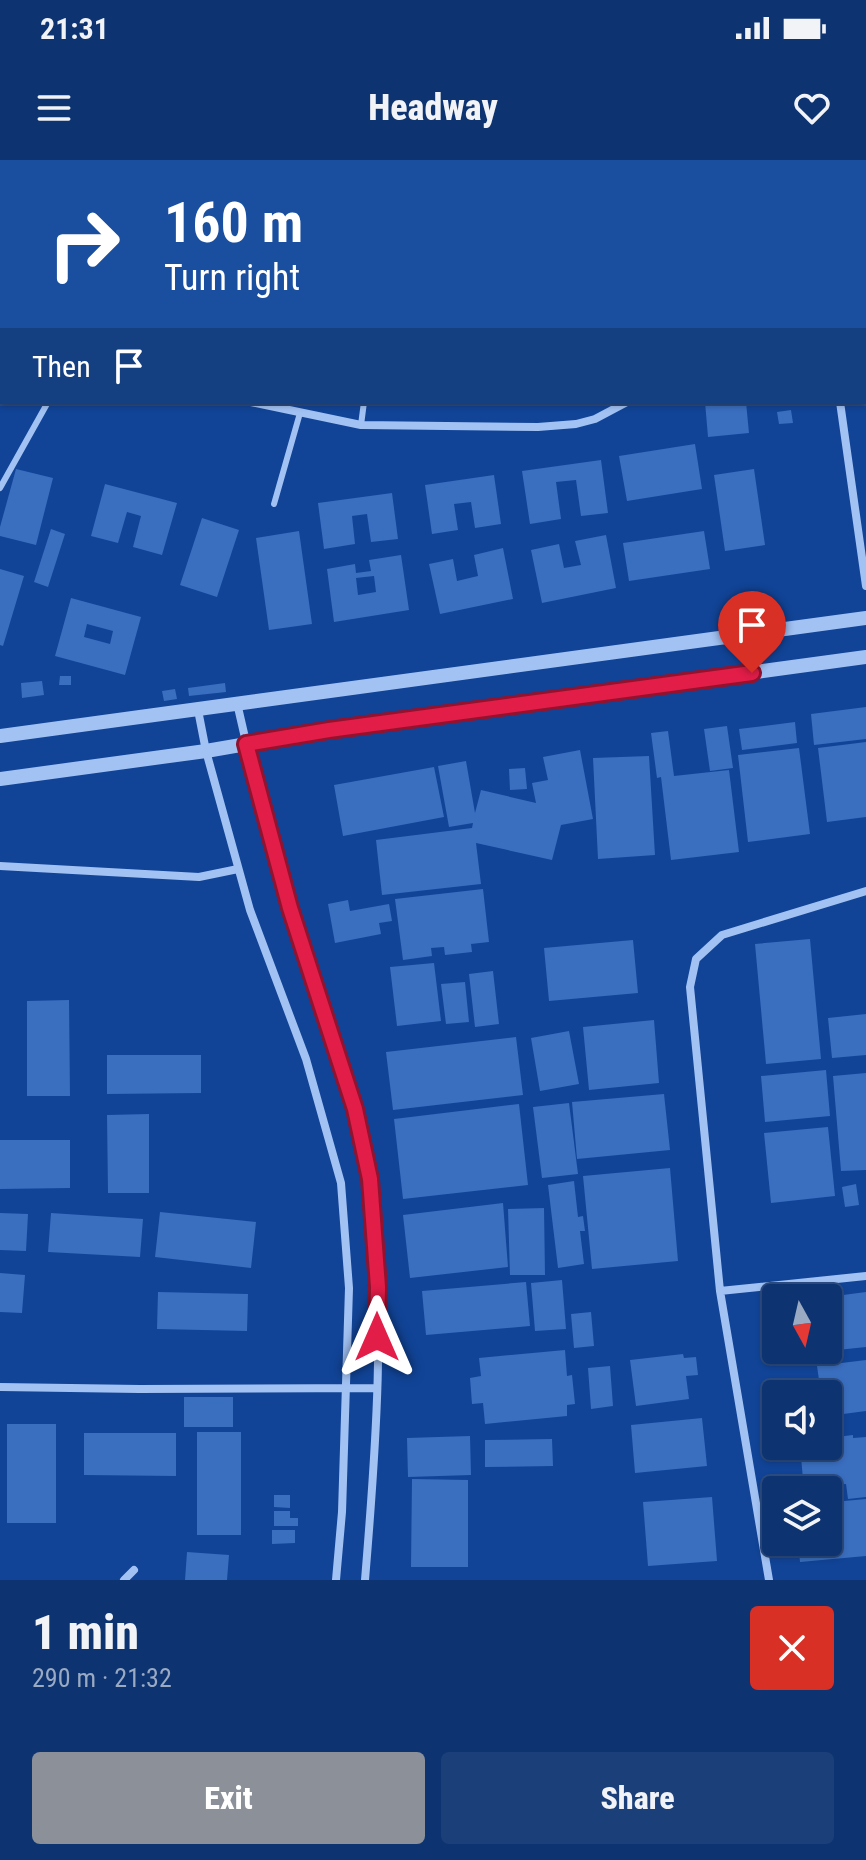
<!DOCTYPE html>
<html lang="en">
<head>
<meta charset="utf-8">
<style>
  :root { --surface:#0d3371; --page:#1b3f79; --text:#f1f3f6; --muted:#9aaac3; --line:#2d4e84; --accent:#8c9099 }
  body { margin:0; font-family:"Roboto Condensed",sans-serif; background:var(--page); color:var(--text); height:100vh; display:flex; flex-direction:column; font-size:30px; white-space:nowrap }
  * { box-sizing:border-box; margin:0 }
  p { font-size:26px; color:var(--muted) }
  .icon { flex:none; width:44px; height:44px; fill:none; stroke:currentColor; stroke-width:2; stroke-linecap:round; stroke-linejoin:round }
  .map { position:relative; height:1420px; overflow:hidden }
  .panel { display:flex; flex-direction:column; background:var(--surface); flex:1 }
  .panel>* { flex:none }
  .banner { position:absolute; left:0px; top:0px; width:866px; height:244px; box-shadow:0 2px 6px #0004,0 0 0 2px var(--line); background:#1a4fa0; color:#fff; overflow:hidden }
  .needle { width:52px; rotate:172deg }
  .buttons { position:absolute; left:762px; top:1124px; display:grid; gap:16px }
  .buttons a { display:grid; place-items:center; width:80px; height:80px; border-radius:8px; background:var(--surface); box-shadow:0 2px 6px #0004,0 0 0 2px var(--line); font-size:40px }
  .pin { position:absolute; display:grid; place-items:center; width:68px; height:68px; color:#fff; margin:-82px -34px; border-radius:50% 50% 50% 0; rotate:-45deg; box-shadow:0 0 8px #0007 }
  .pin .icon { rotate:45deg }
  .me { position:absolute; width:88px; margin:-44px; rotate:0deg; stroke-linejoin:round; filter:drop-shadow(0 0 6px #0008) }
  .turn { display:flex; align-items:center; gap:28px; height:168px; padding:0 32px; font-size:36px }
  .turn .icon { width:104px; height:104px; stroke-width:2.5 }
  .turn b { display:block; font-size:56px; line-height:68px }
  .then { display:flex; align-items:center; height:76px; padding:0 32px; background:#0003; gap:16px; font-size:30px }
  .round { display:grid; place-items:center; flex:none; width:84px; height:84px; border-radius:8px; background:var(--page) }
  .head { display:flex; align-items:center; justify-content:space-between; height:136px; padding:0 32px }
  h1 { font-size:48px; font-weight:800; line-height:60px }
  .button { display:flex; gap:16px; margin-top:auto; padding:16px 32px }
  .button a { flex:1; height:92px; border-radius:8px; background:var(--accent); color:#fff; font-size:32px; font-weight:800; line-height:92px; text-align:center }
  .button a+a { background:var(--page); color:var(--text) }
  .status { display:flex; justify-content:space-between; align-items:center; height:56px; padding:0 40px; background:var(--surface); direction:ltr }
  .status svg { height:22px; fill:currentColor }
  header { display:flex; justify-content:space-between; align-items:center; height:104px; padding:0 32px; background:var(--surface); font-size:36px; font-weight:800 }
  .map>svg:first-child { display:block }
</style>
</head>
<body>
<div class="status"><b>21:31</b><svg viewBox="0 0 49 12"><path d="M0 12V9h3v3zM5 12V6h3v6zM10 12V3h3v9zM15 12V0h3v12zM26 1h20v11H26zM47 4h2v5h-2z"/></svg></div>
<header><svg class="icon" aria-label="menu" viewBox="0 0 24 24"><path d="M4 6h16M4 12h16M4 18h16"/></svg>Headway<svg class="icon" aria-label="heart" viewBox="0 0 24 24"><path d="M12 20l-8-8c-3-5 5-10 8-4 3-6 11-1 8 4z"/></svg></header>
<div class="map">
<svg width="866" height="1420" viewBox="0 0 866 1420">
  <rect width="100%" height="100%" fill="#114497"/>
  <path fill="#3a6ebf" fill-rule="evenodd" d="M705 242H746L749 273 708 277Z
    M791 250 793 263 779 264 777 252Z
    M695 284 702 329 627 341 619 296Z
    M601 300 608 353 581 356 576 320 556 322 561 359 530 364 522 311Z
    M16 309 53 318 36 385 0 376V367Z
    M754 309 765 385 725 391 714 315Z
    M494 315 501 364 475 368 471 342 454 344 458 370 432 374 425 325Z
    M105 324 177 343 162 395 133 387 141 356 127 352 118 383 91 376Z
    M392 333 398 379 371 382 367 354 352 356 355 384 324 389 318 343Z
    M202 358 239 370 217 437 180 425Z
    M51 369 65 374 48 427 34 422Z
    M299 371 312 464 269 470 256 378Z
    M704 371 710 409 629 421 623 383Z
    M606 375 616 428 542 443 531 390 559 384 564 408 581 405 575 381Z
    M503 388 513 439 440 454 429 404 453 399 457 421 478 416 474 395Z
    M401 395 409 450 334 462 327 409 355 404 356 413 371 411 369 400ZM374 416 376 432 358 435 356 418Z
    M0 409 24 416 3 486 0 485Z
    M71 438 141 457 125 515 55 496ZM87 464 113 471 110 484 84 477Z
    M60 516H71V525H59Z
    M42 521 44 535 22 538 21 523Z
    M225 523 226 532 189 536 188 528Z
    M175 529 177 539 164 541 162 531Z
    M866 547V579L814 585 811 554Z
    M795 562 797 583 742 590 739 569Z
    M727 566 733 608 710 611 704 569Z
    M668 571 674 616 729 610 739 692 671 700 661 617 657 618 651 573Z
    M866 582V657L827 662 818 588Z
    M799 588 810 674 748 682 738 595Z
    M580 590 593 659 561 665 552 700 476 683 481 724 382 735 376 680 472 668 473 663 449 667 438 606 466 601 475 653 481 630 536 643 532 623 548 620 543 597Z
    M649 596 655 695 598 699 593 598Z
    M434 607 444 657 343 676 334 625Z
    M525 608 527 629 510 630 509 609Z
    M483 729 489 782 471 784 472 792 445 795 444 787 431 788 432 796 403 800 395 739Z
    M348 740 350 751 389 744 392 761 379 763 381 774 335 783 328 744Z
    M810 779 821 899 766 904 755 784Z
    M633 780 638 833 549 841 544 788Z
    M434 803 441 861 397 866 390 807Z
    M493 811 499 864 475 867 469 814Z
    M465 822 469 862 446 864 441 824Z
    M69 840 70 936H27V841Z
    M866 854V895L832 898 828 858Z
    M654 860 659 923 589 930 583 867Z
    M569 871 579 924 540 931 531 878Z
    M516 877 523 935 393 950 386 892Z
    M107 895H201V933L107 934Z
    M826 910 830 956 765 962 761 916Z
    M866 913V1010L841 1011 833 916Z
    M664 934 670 990 577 999 572 942Z
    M569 943 578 1014 542 1018 533 947Z
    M519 944 528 1025 403 1039 394 959Z
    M149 954V1033H108L107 955Z
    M828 967 835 1036 771 1043 764 973Z
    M0 980H70V1028L0 1029Z
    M670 1008 678 1101 592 1109 583 1016Z
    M574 1021 578 1057 583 1056 585 1071H580L584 1104 558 1108 548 1025Z
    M856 1024 859 1045 845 1047 842 1027Z
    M503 1043 508 1107 410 1118 403 1055Z
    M544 1048 545 1115H510L508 1049Z
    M160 1052 256 1062 251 1108 155 1097Z
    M0 1053 28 1054 26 1091 0 1090Z
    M51 1053 143 1059 140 1097 48 1092Z
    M0 1113 25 1115 22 1153 0 1152Z
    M562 1120 566 1169 535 1171 531 1123Z
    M526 1122 530 1166 426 1175 422 1131Z
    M158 1132 248 1134 247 1171 157 1169Z
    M866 1132V1187L828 1191V1137Z
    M591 1152 594 1186 574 1188 571 1154Z
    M565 1190 567 1216 572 1215 575 1244 567 1245V1256L485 1264 483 1243 472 1244 470 1218 481 1216 479 1198Z
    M683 1194 684 1198 696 1197 698 1215 686 1216 689 1239 636 1246 630 1200Z
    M866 1200V1251L828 1256V1234H821L817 1206Z
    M610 1206 613 1246 591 1249 588 1208Z
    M184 1237H233V1267H184Z
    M702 1258 707 1306 635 1313 631 1265Z
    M7 1264H56V1363H7Z
    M197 1272H241V1375H197Z
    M84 1273H176V1316L84 1315Z
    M853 1275V1278L866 1277V1337L848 1339 846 1324 822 1326V1330H804L800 1286H828V1278Z
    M470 1276 471 1315 408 1317 407 1278Z
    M552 1279 553 1306 485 1307V1280Z
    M412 1319 468 1320V1407H411Z
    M274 1335H290V1348L274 1347Z
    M712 1337 717 1401 648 1406 643 1342Z
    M866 1339V1396L800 1402 798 1382H828V1346H834L833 1342Z
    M274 1351H290V1358H298V1366H274Z
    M272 1370H295V1383L272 1384Z
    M187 1392 229 1395 227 1420H185Z"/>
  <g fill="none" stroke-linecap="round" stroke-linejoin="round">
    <path stroke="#a2c2f4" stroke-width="6" d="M361 265 364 242
      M0 328 48 242
      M274 344 300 253"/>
    <path stroke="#a2c2f4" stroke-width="8" d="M628 0 630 2
      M808 0V2
      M847 0 848 2
      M864 133 866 147
      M0 171H2
      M251 242 361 265 538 267 576 264 595 259 627 242
      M840 242 866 426
      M237 543C256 627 278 712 305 794 329 868 361 944 370 1021 386 1153 376 1288 365 1420
      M198 550 206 591 250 750 306 899 341 1023 349 1128 342 1352 336 1420
      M0 706 199 717 238 709
      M720 1131 866 1116
      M0 1227 140 1229 377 1228
      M124 1420 134 1410
      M769 1420 720 1131 690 827 696 799 722 775 866 731"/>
    <path stroke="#a2c2f4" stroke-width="14" d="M0 576 866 458
      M0 619 206 591 329 570 866 497"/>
  </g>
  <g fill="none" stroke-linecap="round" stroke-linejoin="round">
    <defs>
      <path id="route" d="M377 1177 378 1127 370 1019 355 949 290 748 246 584 329 570 752 513"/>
    </defs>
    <use href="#route" stroke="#92132f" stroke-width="20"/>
    <use href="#route" stroke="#e11d48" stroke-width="14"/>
  </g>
</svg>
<div class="buttons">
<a><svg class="needle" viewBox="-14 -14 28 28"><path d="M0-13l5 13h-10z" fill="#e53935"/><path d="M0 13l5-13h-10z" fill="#9aaac3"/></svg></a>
<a><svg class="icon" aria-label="sound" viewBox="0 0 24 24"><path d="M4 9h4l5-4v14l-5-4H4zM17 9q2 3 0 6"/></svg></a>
<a><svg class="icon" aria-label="layers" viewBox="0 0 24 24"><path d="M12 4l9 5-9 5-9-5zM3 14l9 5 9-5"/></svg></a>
</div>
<div class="pin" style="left:752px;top:513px;background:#d93025"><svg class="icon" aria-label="arrive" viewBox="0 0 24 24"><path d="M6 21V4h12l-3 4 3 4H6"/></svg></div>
<svg class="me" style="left:377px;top:1177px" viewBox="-20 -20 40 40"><path d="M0-17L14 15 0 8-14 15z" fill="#e11d48" stroke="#fff" stroke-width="4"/></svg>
<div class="banner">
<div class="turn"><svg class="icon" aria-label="right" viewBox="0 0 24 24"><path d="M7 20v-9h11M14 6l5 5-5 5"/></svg><div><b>160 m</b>Turn right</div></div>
<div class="then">Then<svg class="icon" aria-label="arrive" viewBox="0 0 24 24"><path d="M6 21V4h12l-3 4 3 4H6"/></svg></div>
</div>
</div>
<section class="panel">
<div class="head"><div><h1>1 min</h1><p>290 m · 21:32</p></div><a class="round" style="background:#d93025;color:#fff"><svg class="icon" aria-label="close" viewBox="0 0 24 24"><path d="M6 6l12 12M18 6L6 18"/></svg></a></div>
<div class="button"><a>Exit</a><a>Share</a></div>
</section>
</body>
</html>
